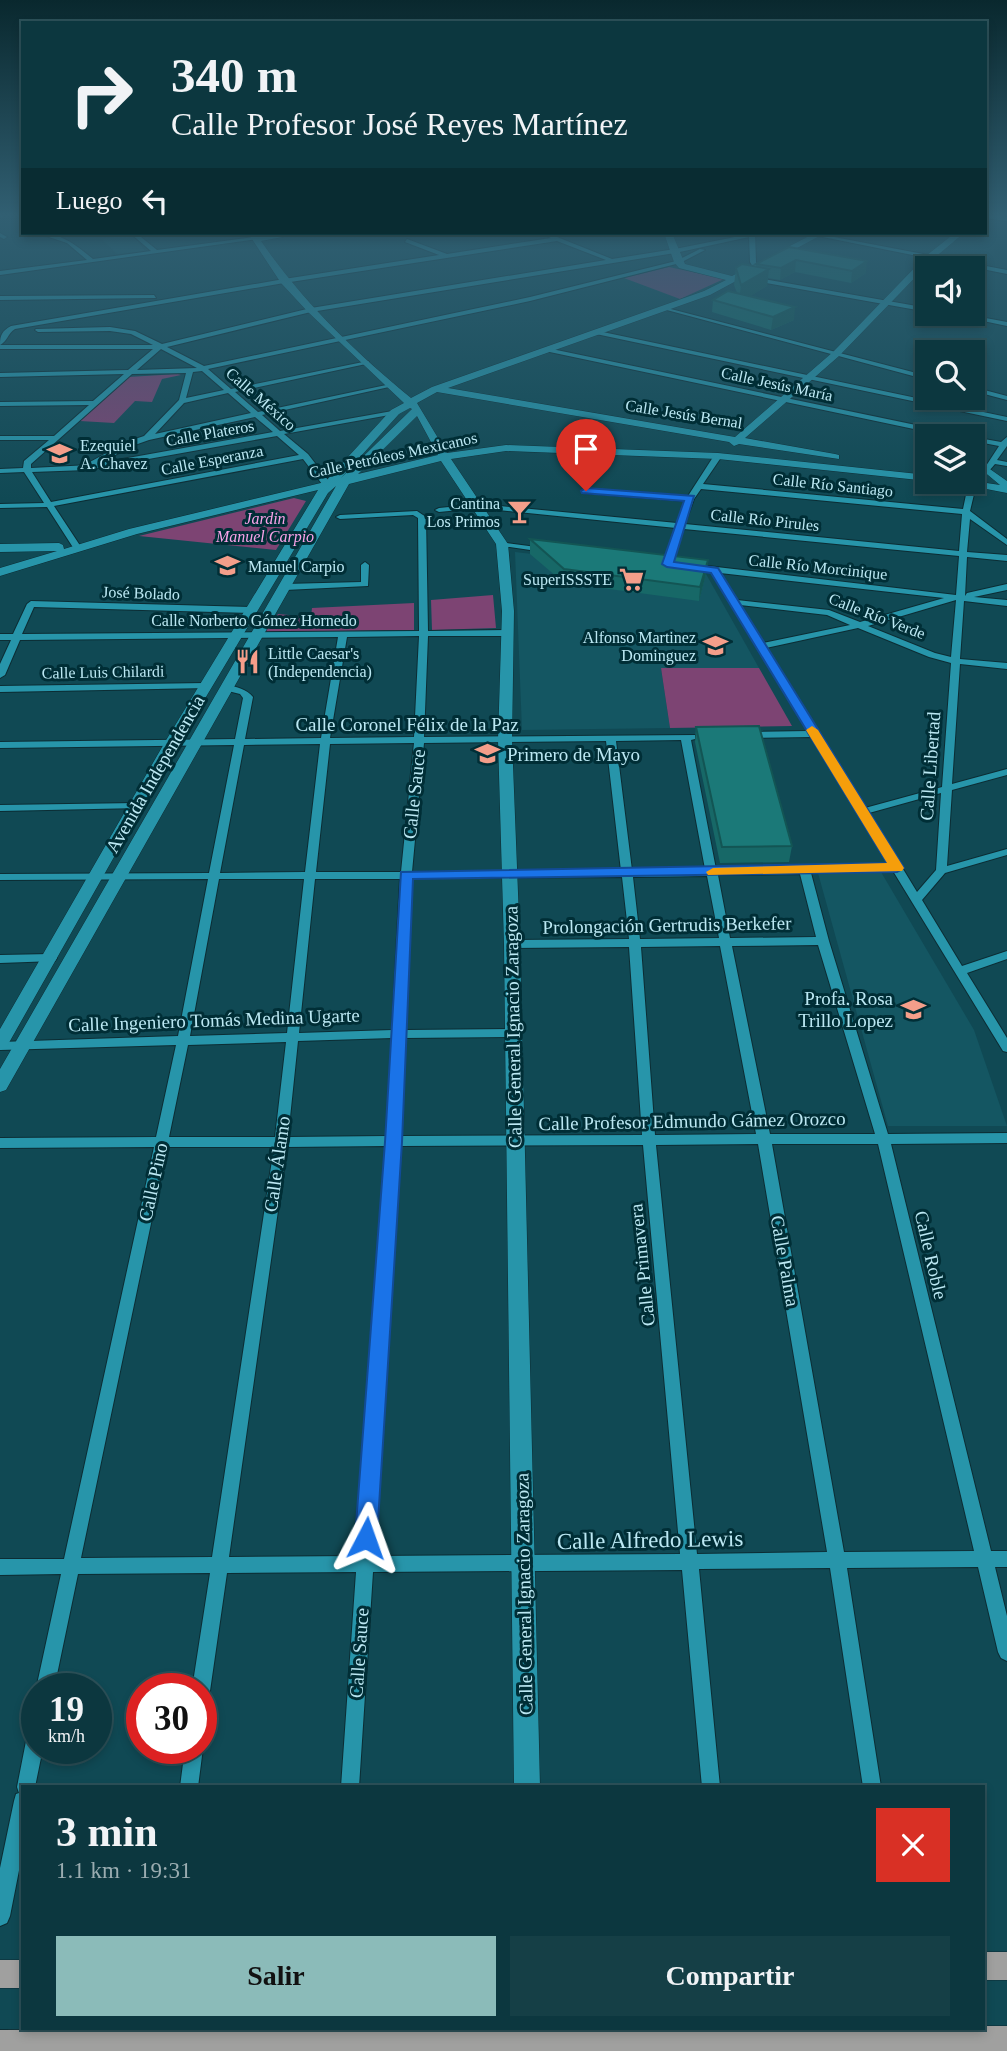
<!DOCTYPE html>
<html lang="es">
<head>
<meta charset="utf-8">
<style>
  :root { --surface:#0c373f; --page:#153f46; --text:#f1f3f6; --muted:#9aacb0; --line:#2c5159; --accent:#8bbbb9 }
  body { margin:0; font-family:"Times New Roman",serif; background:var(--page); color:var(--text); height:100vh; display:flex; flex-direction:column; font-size:26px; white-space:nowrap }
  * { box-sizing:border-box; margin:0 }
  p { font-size:23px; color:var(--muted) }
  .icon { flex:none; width:38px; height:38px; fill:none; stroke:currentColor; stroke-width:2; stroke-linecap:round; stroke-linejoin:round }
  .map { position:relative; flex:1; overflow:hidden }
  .side { position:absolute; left:21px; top:1785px; width:964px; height:245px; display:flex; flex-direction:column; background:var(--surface); border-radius:0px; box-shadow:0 4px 10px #0003,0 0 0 2px var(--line) }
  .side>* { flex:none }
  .guide { position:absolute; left:21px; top:21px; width:966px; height:214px; border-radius:0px; box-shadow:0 4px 10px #0003,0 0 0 2px var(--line); background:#0c373f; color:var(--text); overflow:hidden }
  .controls { position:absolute; left:915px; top:256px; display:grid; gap:14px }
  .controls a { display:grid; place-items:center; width:70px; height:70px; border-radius:0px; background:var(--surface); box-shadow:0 4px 10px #0003,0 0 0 2px var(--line); font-size:35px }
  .speed { position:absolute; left:21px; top:1673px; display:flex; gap:14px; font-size:35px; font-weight:700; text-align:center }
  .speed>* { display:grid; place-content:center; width:91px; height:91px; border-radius:50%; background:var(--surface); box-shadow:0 4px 10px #0003,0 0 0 2px var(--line); line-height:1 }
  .speed small { font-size:18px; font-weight:400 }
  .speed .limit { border:10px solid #d22; background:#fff; color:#111 }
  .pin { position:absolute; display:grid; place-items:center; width:60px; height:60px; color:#fff; margin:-72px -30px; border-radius:50% 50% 50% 0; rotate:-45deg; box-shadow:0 0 7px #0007 }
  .pin .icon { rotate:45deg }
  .me { position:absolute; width:77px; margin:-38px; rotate:4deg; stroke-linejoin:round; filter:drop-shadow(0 0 5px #0008) }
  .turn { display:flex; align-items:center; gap:24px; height:147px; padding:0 35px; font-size:32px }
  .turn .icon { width:91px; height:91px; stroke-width:2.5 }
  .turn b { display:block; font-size:49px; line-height:60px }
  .then { display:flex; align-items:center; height:66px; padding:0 35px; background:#0003; gap:14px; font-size:26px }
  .round { display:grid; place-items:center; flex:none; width:74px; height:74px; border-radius:0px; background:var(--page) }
  .overview { display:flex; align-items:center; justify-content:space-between; height:119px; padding:0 35px }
  h1 { font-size:42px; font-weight:700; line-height:52px }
  .cta { display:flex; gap:14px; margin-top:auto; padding:14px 35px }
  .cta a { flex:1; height:80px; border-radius:0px; background:var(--accent); color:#111; font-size:28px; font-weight:700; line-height:80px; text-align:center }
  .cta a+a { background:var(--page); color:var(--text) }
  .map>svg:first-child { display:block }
</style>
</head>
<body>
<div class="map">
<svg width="1007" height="2051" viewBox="0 0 1007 2051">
  <rect width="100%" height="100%" fill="#104954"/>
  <path fill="#145662" d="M132 234 145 251 117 254 102 239Z
    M515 552 706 574 759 668H661L670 728 522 730Z
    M881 872 974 1030 1007 1126H888L818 873Z"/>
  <path fill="#7d4473" d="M669 267 724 279 680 299 624 278Z
    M178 374 181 375 162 379 152 402 135 401 114 423 80 421 128 377Z
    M294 498 306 501 276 550 139 536Z
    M493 595 496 628 432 630 431 600Z
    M414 603V630L265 632 278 614 311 617 312 608Z
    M661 668H759L792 726 670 728Z"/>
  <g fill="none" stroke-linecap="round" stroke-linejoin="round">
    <defs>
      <path id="street" d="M0 214 4 213 7 215 0 218Z
        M985 214 1007 217V221L985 218Z
        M0 233 7 237 4 239 0 237Z
        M37 233C60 232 76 245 93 259L151 251 130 233H136L157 250 254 237 257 239 0 275V271L87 260 67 243Z
        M540 233H547L612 259 675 249 755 233 756 262 759 268 754 269 750 262 749 237 675 253 311 312 167 347 204 366 530 297 676 261 700 249 705 250 680 263 530 301 208 369 231 389 368 361 369 362 366 364 235 392 258 412 391 384V386L389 387 262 415 280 431 398 410 399 412 395 414 284 434 308 454 331 484V488H325L303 459 54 506 81 547 77 549H74L47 507 0 508V504L44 503 24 472 0 473V469L23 468 24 461 49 440H0V436H54L89 405 0 406V402L93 401 124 374 0 377V373L128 370 153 349H0V345H153L131 334 110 331 38 332 35 330 36 329 110 327 135 331 162 344 311 308 606 260 557 241 284 283 15 329C8 333 7 342 0 345 0 335 2 331 11 326L284 279 439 255 405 242 407 239 447 254 551 238ZM161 349 197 368 137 370ZM202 371 224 390 186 398 193 372ZM186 373 179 400 144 436 126 442 90 462V465L31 468V464L132 374ZM228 393 251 413 155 434 184 403ZM255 417 273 432 100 463 132 446 149 440ZM277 436 299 455 51 502 32 472 87 470Z
        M803 233H813L1007 270V274Z
        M752 277 928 308V312L750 280Z
        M154 295 156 298 0 300V296Z
        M663 307 928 376V380L663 309Z
        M945 313H959L1007 322V326Z
        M598 331 1007 417V421L596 334V332Z
        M547 348 959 434 962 436H947L545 351V349Z
        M973 387 1007 396V400L973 391Z
        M973 437 1001 442 1007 437V446L997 460 1007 462V466L995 464 976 486 970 511 1007 539V545L970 519 967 552 1007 555V561L967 557 965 596 967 593 1007 584V590L974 597 1007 600V606L964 601 960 659 1007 663V669L960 664 952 784 1007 769V775L952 790 947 866 1007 849V855L945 873 922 900 962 966 1007 951V959L967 973 1007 1038V1052L1003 1051 893 871 811 873 829 941 888 1134 1007 1133V1143L891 1144 991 1551H1007V1567H995L1007 1616V1661L1001 1658 998 1652 978 1567 847 1568 881 1787H863L830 1568 699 1569 720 1787H702L682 1570 373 1572 359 1787H341L356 1572 227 1573 210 1691 207 1697 201 1700V1689H192L210 1573 78 1574 54 1689H37V1691L36 1689 61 1574 0 1575V1559H64L154 1147 0 1148V1138L156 1137 176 1045 0 1050V1042L178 1036 208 879 0 880V874L209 873 234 745 0 748V742L235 739 243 698 240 694 224 690V686C234 685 246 689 253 697L245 739 321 738 338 637 20 640 5 675 0 678V664L11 640H0V634H13L27 604 31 601 251 607 255 610 251 613 34 607 22 634 419 631 418 518 413 515 340 519 336 517 340 515 417 511 426 517 428 631 507 630 511 633 507 636H428L424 737 695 735V739L691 740 716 869 889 865 811 737 745 738 740 735 745 732 808 731 711 572 704 569 708 566 956 595 959 556 684 529 671 564 667 567 663 564 676 528 479 508 439 512 435 510 439 508 479 504 677 523 685 501 586 493 582 491 586 489 688 496 715 454H718L722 456 703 484 963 509 968 485 984 469 999 446 973 441ZM701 489 962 514 959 551 685 524 694 499ZM720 573 944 598 860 622 829 610 737 600ZM956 600 951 657 935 653 868 626ZM740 605 827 615 850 625 763 643ZM858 628 929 657 951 663 942 787 865 808 766 648ZM419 636 414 737 330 738 347 637ZM681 740 705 869 632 870 616 741ZM606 741 621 871 412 872 424 743ZM414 743 401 872H316L330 744ZM320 744 305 872 220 873 244 745ZM941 793 936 870 917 892 869 813ZM800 874 816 937 730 938 718 875ZM707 876 719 938 640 939 633 877ZM622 877 629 939 512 940 506 944 512 948 629 947 642 1135 400 1136 404 1038 513 1037 519 1033 513 1029 405 1030 411 878ZM219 879H304L287 1033 190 1036ZM315 879H400L392 1030 299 1033ZM818 945 875 1134H770L732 946ZM720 946 756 1134 655 1135 641 947ZM392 1038 387 1136 288 1137 298 1041ZM286 1042 275 1137H169L188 1045ZM758 1144 827 1552 697 1554 656 1145ZM772 1144H878L974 1551 844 1552ZM643 1145 680 1554 374 1556 399 1146ZM386 1146 357 1556 229 1557 287 1147ZM167 1147H274L212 1557 81 1558Z
        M499 542 544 548 548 550 544 552 502 546H499Z
        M365 562 369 565 368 586 285 590 281 587 285 584 361 582V565Z
        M206 683 209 684V688L0 692V686Z
        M137 803 142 806 141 808 0 811V805Z
        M51 954 57 958 55 961 0 963V955Z
        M37 1722V1748H43L35 1787H23V1850L10 1916 7 1923 0 1926V1868L14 1801 16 1794 19 1793 17 1787 28 1731 31 1725Z
        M201 1743 203 1748 198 1787H180L185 1748H201Z"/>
      <path id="secondary" d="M248 233H256L258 236 304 233 261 241C302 301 355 352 411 398L432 387 704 291 726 280 679 268 674 262 664 233H672L685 264 732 276 815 233H825L710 295 448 388 735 437 833 352 927 255 955 233H964L933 259 839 356 745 438 835 454 839 455V459L739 444 734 446 729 442 437 392 417 403 447 453 506 445 718 453 928 475V481L718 459 506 451 451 459 508 544 514 611 512 740 520 944 540 1787H514L504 944 498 740 502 611 496 544 441 461 349 484 6 1090 0 1092V1069L336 486 328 493 179 742 6 1048 0 1050V1029L165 742 318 490 137 534 0 576V568L57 551 0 552V544L59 543 63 545 64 549 129 529 325 482 391 410 404 403 308 312 281 283ZM410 408 412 409 341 478 399 414ZM417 416 438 455 358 474Z
        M987 467 1007 481V493L945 481H973L1000 485 982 470Z"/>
      <path id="primary" d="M984 1952H1007V1980H984Z
        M0 1960H23V1988H0Z
        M984 2026H1007V2051H0V2030Z"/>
    </defs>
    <use href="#street" stroke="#0c2d34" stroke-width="2"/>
    <use href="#secondary" stroke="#0c2d34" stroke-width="1"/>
    <use href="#primary" stroke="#0c2d34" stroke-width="1"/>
    <use href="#street" fill="#2795aa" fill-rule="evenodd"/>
    <use href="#secondary" fill="#2795aa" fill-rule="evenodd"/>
    <use href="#primary" fill="#a0a09f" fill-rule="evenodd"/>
  </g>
  <path fill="#176867" d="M789 247 866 273 851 283 795 272 780 280 768 278 767 286 750 296 794 320 771 330 712 312 713 300 737 293 734 285 736 268 756 267V264Z
    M530 539 708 560 706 574 699 601 564 583 530 554Z
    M696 727 792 846 789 862 720 863 695 742Z"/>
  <path fill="#135554" d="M796 260 795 272 780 280 781 268Z
    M867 261 866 273 851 283 852 271Z
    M769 269 767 286 739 303 741 285Z
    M795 307 794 320 771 330 773 317Z
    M708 560 706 574 699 601 700 587Z"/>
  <path fill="#1b7978" stroke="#135554" stroke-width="2" d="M789 247 867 261 852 271 796 260 781 268 756 264Z
    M742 264 769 269 741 285 736 268Z
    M728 291 795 307 773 317 713 300Z
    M530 539 708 560 700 587 564 569Z
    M759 726 792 846 722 847 696 727Z"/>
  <linearGradient id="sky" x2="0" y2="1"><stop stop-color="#09282e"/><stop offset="0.43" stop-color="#315f72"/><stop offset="1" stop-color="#315f72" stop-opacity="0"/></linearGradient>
  <rect width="1007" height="500" fill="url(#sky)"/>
  <path fill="#1a73e8" stroke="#114b97" stroke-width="2" d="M586 488 694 496 674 562 718 568 904 868 897 872 413 879 402 1142 377 1538 374 1545 366 1548 358 1545 355 1538 385 1142 401 872 887 863 711 573 667 567 662 564 684 501 582 493 581 491Z"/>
  <path fill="#f59e0b" d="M812 726 818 730 904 868 902 871 708 875 706 872 713 868 887 863 806 730Z"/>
  <defs>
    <symbol id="school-bare" viewBox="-9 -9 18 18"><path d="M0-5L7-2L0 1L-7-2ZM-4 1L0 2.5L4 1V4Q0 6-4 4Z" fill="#f49e8a" stroke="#002e36" stroke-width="2.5" paint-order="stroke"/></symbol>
    <symbol id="bar-bare" viewBox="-9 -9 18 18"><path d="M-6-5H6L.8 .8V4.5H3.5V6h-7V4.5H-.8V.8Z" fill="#f49e8a" stroke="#002e36" stroke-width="2.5" paint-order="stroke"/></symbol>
    <symbol id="supermarket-bare" viewBox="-9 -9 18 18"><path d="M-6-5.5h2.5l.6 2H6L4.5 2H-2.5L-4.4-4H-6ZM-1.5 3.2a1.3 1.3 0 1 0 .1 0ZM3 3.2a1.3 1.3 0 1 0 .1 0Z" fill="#f49e8a" stroke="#002e36" stroke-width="2.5" paint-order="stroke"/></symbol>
    <symbol id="restaurant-bare" viewBox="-9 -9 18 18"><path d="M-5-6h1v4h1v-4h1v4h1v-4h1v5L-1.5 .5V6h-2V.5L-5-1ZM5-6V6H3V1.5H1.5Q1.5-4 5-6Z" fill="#f49e8a" stroke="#002e36" stroke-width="2.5" paint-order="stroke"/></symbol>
  </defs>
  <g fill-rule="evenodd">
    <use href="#school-bare" x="42" y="436" width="35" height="35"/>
    <use href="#bar-bare" x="502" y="494" width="35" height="35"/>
    <use href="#school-bare" x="210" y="548" width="35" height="35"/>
    <use href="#supermarket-bare" x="614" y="562" width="35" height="35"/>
    <use href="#school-bare" x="698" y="628" width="35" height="35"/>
    <use href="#restaurant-bare" x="230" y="644" width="35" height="35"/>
    <use href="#school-bare" x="470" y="736" width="35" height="35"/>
    <use href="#school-bare" x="896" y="992" width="35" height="35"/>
  </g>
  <g text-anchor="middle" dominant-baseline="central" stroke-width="6" stroke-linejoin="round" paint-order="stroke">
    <g font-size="16" fill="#bbe8f3" stroke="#002e36">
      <text transform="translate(777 384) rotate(12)">Calle Jesús María</text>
      <text transform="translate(261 399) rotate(41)">Calle México</text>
      <text transform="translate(684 414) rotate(9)">Calle Jesús Bernal</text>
      <text transform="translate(210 433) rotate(-10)">Calle Plateros</text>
      <text transform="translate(393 455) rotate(-12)">Calle Petróleos Mexicanos</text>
      <text transform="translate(212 460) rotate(-11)">Calle Esperanza</text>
      <text transform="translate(833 485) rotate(6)">Calle Río Santiago</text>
      <text transform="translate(765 520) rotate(6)">Calle Río Pirules</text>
      <text transform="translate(818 567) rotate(6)">Calle Río Morcinique</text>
      <text transform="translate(141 593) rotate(2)">José Bolado</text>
      <text transform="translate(877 616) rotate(21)">Calle Río Verde</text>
      <text x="254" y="620">Calle Norberto Gómez Hornedo</text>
      <text transform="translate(103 672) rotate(-1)">Calle Luis Chilardi</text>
    </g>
    <g font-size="16" fill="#bbe8f3" stroke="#002e36" text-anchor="start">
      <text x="80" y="445">Ezequiel<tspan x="80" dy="18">A. Chavez</tspan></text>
      <text x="500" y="503" text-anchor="end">Cantina<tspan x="500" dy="18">Los Primos</tspan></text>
      <text x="248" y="566">Manuel Carpio</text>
      <text x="612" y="579" text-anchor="end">SuperISSSTE</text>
      <text x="696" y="637" text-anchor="end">Alfonso Martinez<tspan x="696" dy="18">Dominguez</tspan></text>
      <text x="268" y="653">Little Caesar's<tspan x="268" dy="18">(Independencia)</tspan></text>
    </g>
    <g font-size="16" font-style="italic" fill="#f9a3e9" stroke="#002e36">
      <text x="265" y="518">Jardin<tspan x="265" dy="18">Manuel Carpio</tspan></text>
    </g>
    <g font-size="19" fill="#bbe8f3" stroke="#002e36">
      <text x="407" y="724">Calle Coronel Félix de la Paz</text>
      <text transform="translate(930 766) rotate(-86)">Calle Libertad</text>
      <text transform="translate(155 774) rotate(-60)">Avenida Independencia</text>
      <text transform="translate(414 794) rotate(-84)">Calle Sauce</text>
      <text transform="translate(667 925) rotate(-1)">Prolongación Gertrudis Berkefer</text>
      <text transform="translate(214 1020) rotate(-2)">Calle Ingeniero Tomás Medina Ugarte</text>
      <text transform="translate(513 1027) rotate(-91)">Calle General Ignacio Zaragoza</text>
      <text transform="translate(692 1121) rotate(-1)">Calle Profesor Edmundo Gámez Orozco</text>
      <text transform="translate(277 1164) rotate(-82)">Calle Álamo</text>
      <text transform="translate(153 1182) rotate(-78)">Calle Pino</text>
      <text transform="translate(931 1255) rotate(77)">Calle Roble</text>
      <text transform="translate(785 1261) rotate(80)">Calle Palma</text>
      <text transform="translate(642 1265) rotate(-96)">Calle Primavera</text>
      <text transform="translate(524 1594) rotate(-91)">Calle General Ignacio Zaragoza</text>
      <text transform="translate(359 1653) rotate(-86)">Calle Sauce</text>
    </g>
    <g font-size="19" fill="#bbe8f3" stroke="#002e36" text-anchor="start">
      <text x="507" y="754">Primero de Mayo</text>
      <text x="893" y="998" text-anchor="end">Profa. Rosa<tspan x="893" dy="22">Trillo Lopez</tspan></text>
    </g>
    <g font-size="23" fill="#bbe8f3" stroke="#002e36">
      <text transform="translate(650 1540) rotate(-1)">Calle Alfredo Lewis</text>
    </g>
  </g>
</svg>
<div class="controls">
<a><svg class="icon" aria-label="sound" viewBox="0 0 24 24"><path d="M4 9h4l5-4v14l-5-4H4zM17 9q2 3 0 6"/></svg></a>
<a><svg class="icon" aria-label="search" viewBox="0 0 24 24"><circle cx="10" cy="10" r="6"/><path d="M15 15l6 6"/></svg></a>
<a><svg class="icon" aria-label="layers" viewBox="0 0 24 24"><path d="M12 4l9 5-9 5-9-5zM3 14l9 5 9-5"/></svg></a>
</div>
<div class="speed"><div>19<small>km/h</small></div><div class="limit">30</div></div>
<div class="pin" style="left:586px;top:491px;background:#d93025"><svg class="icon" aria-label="arrive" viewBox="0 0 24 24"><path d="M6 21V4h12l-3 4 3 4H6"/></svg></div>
<svg class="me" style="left:366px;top:1538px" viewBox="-20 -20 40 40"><path d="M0-17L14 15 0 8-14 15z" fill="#1a73e8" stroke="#fff" stroke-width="4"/></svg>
<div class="guide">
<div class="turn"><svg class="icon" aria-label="right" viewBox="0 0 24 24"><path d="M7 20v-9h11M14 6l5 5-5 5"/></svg><div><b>340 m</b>Calle Profesor José Reyes Martínez</div></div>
<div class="then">Luego<svg class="icon" aria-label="left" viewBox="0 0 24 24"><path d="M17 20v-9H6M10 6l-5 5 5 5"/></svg></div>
</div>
<section class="side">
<div class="overview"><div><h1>3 min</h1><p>1.1 km · 19:31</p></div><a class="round" style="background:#d93025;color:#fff"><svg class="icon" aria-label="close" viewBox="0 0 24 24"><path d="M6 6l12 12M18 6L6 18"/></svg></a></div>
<div class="cta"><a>Salir</a><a>Compartir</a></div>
</section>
</div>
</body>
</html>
